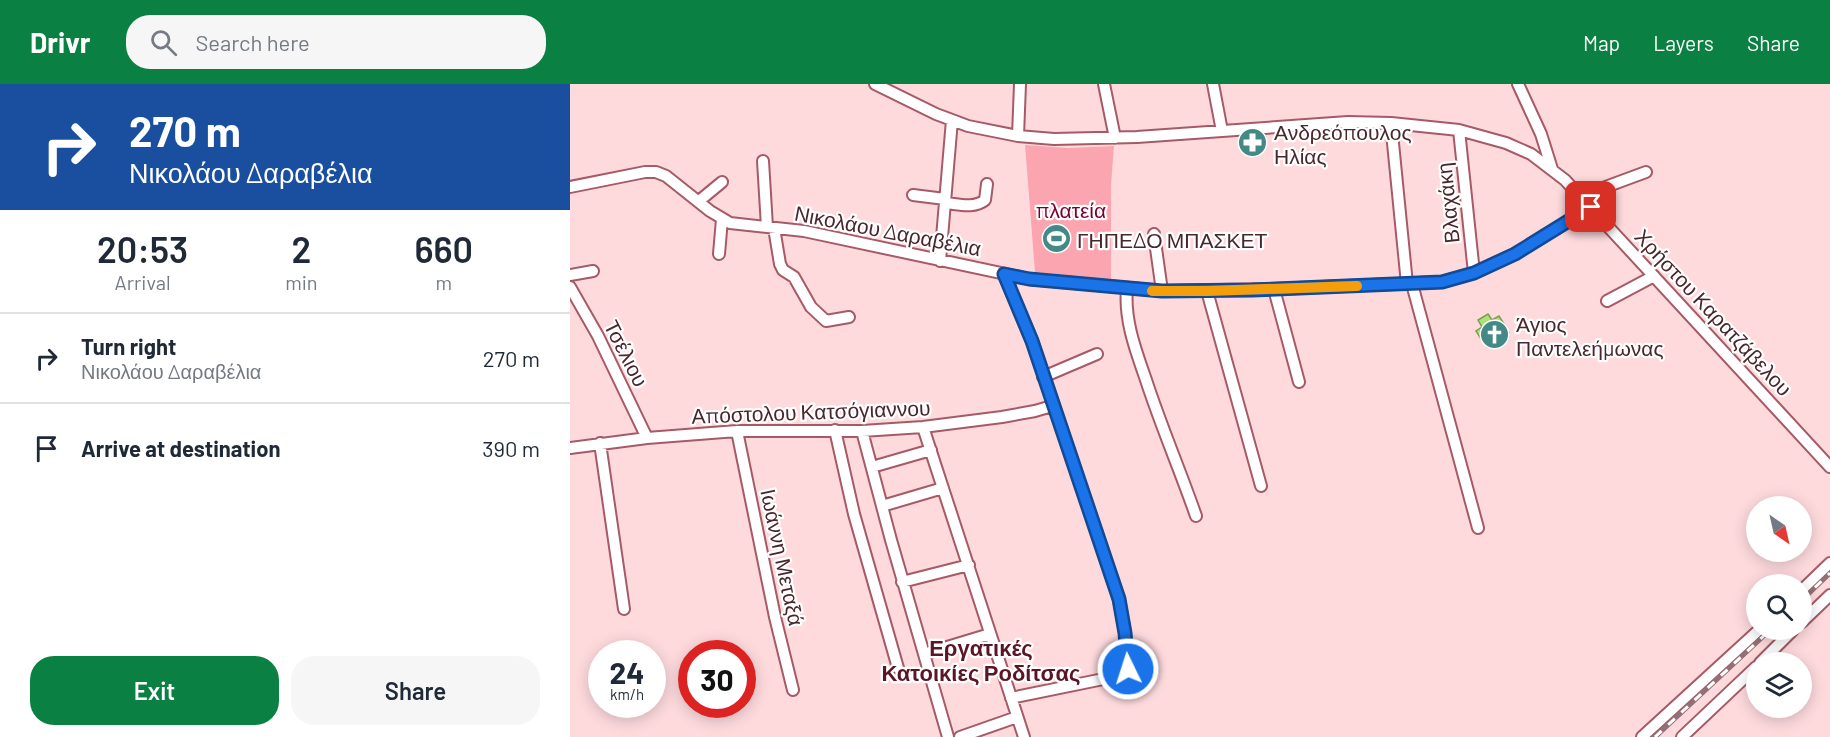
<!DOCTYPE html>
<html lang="en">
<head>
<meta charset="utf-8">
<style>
  :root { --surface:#fff; --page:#f6f6f7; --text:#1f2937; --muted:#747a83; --line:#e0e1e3; --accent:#0b8043 }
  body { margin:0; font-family:Barlow,sans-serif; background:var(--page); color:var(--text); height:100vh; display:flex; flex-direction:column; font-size:22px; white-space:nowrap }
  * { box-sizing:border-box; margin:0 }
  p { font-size:20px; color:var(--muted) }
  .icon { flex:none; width:33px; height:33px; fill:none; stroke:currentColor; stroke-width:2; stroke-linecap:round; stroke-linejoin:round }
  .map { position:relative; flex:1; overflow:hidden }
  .details { display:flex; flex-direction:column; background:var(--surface); width:570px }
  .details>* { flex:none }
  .guide { background:#1a4fa0; color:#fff; overflow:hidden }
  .needle { width:39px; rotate:146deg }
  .controls { position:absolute; left:1176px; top:412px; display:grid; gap:12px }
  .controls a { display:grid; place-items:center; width:66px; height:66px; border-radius:50%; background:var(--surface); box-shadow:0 3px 15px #0003; font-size:30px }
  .speed { position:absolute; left:18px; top:556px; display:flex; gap:12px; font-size:30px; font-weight:700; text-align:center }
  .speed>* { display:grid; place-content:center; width:78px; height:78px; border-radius:50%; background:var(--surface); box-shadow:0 3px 15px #0003; line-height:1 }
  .speed small { font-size:15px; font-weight:400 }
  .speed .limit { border:9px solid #d22; background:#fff; color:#111 }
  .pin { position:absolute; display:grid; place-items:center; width:51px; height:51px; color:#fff; margin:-26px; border-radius:12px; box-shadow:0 3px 9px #0006 }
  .me { position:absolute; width:66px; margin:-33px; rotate:356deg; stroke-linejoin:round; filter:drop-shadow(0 0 4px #0008) }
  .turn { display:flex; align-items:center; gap:21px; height:126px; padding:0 30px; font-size:27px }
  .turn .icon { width:78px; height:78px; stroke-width:2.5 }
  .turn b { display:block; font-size:42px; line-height:51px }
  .eta { display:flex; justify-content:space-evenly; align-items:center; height:102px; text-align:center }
  .eta b { font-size:36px; font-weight:600; line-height:42px }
  .cta { display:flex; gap:12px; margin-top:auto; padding:12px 30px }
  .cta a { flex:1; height:69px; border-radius:24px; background:var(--accent); color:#fff; font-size:24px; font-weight:600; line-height:69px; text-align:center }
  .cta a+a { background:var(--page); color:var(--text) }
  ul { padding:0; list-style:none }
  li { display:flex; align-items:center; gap:18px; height:90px; padding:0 30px; border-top:2px solid var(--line) }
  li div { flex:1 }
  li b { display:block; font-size:22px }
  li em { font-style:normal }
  header { display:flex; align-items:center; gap:36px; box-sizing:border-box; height:84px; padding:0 30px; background:var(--accent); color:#fff }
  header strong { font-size:28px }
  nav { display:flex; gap:33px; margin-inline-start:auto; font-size:21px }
  .search { width:420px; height:54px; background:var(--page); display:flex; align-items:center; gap:15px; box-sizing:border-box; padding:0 21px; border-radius:24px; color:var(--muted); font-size:22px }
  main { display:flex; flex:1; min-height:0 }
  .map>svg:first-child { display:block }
</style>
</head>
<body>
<header>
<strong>Drivr</strong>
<div class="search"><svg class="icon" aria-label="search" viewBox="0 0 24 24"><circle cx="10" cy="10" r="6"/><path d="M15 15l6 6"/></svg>Search here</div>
<nav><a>Map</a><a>Layers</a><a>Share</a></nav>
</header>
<main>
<section class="details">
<div class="guide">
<div class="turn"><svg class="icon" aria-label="right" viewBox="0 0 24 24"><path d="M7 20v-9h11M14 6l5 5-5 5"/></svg><div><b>270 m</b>Νικολάου Δαραβέλια</div></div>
</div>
<div class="eta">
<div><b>20:53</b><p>Arrival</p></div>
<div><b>2</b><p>min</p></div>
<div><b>660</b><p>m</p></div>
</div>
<ul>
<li><svg class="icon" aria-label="right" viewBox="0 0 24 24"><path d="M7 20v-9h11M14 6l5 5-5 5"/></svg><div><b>Turn right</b><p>Νικολάου Δαραβέλια</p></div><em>270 m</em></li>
<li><svg class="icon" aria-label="arrive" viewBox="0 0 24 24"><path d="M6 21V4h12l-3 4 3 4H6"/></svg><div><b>Arrive at destination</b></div><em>390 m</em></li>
</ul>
<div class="cta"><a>Exit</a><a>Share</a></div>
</section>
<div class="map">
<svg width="1260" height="653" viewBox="0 0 1260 653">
  <rect width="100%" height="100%" fill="#fedadd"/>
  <path fill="#fba5b0" d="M455 61 498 64 544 62 541 101V196L465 188Z"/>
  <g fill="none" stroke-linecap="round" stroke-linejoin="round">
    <defs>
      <path id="minor" d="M305 0 366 30 398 42 448 52 484 55 567 53 778 38 821 39 889 46 936 59 961 70 995 96 1260 383
        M534 0 545 54
        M643 0 652 47
        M948 0 971 50 982 85
        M821 39 837 200
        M889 46 904 189
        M448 52 450 0
        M193 77 197 143
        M0 103 75 88H86L96 92 140 127 160 139 234 147 459 195 593 207 704 205 872 198 904 189 945 170 1021 123
        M343 111 375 115
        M1011 112 1076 88
        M129 117 152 98
        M375 119C388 120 404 125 415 116L417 100
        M204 144 210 180 213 186 224 193 241 223 256 237 279 233
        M584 150 592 207
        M149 170 152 135
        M370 177 382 36
        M434 190 462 257 549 515 555 549 558 585 553 591 441 614
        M0 191 23 187
        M842 200 908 444
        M0 203 28 252 77 354
        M557 205C554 236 566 267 576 296 591 342 610 386 626 432
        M704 205 729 298
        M637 207 691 402
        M1037 217 1084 192
        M473 293 527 270
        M353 343 454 653
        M265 346 284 430 328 584
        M167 347 205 533 223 606
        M292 347 321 456 378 653
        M30 359 54 525
        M0 364 77 354 167 347H292L353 343 432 333 465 327 482 322
        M302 383 361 366
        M312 422 373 404
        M332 498 399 481
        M1232 506 1260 479
        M1232 538 1260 511
        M354 570 420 550
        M1190 579 1223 546
        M390 653 447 633
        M1072 653 1189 546
        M1112 653 1186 583"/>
    </defs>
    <use href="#minor" stroke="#a65a66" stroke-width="14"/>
    <use href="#minor" stroke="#fff" stroke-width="10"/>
    <defs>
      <path id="rail" d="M1232 516 1260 489
        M1085 653 1200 546"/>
    </defs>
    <use href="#rail" stroke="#937075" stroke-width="5"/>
    <use href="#rail" stroke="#fff" stroke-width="3" stroke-dasharray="9" stroke-linecap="butt"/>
  </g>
  <path fill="#92c363" d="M929 232 940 249 917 264 913 258Z"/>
  <path fill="#aae373" stroke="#779f50" stroke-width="1.5" d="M918 230 922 236 929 232 936 243 913 258 906 247 912 243 908 236Z"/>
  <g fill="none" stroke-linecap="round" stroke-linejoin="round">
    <defs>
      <path id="route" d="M558 585 555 549 549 515 462 257 434 190 459 195 592 207 682 206 872 198 904 189 945 170 1021 123"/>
    </defs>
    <use href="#route" stroke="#114b97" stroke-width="15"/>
    <use href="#route" stroke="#1a73e8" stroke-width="10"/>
    <path stroke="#f59e0b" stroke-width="10" d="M582 207H637L787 202"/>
  </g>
  <defs>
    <symbol id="pharmacy-disc" viewBox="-11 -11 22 22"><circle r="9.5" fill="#438a87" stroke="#fff"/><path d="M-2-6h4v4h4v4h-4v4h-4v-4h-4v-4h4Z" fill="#fff"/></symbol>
    <symbol id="stadium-disc" viewBox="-11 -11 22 22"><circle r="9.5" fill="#438a87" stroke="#fff"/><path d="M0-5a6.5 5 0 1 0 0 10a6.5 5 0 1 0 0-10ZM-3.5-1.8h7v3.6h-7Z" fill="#fff"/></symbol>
    <symbol id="church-disc" viewBox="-11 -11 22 22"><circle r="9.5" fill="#438a87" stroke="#fff"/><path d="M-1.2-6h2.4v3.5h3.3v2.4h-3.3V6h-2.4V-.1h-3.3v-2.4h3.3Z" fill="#fff"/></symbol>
  </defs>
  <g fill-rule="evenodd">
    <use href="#pharmacy-disc" x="666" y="42" width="33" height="33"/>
    <use href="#stadium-disc" x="470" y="138" width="33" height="33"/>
    <use href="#church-disc" x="908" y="234" width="33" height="33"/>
  </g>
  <g text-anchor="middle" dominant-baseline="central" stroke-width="4.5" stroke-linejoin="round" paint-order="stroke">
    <g font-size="21" fill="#48272c" stroke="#fff" text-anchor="start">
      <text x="704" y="47">Ανδρεόπουλος<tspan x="704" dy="24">Ηλίας</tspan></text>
      <text x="507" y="155">ΓΗΠΕΔΟ ΜΠΑΣΚΕΤ</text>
      <text x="946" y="239">Άγιος<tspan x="946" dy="24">Παντελεήμωνας</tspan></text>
    </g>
    <g font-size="21" fill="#48272c" stroke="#fff">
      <text transform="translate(877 119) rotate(-96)">Βλαχάκη</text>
      <text transform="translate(318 146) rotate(11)">Νικολάου Δαραβέλια</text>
      <text transform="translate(1144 228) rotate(47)">Χρήστου Καρατζάβελου</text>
      <text transform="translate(57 269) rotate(63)">Τσέλιου</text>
      <text transform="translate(241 327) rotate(-2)">Απόστολου Κατσόγιαννου</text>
      <text transform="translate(213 473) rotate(78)">Ιωάννη Μεταξά</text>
    </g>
    <g font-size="21" fill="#7a002b" stroke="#fff">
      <text x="501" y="125">πλατεία</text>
    </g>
    <g font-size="22" font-weight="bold" fill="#5b1626" stroke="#fff">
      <text x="411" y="563">Εργατικές<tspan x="411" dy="25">Κατοικίες Ροδίτσας</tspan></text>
    </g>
  </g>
</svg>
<div class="controls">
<a><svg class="needle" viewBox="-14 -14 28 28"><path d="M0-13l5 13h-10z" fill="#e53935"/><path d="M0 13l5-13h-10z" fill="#747a83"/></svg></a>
<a><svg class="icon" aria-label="search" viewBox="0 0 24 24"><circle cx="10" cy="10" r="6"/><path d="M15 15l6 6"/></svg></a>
<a><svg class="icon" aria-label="layers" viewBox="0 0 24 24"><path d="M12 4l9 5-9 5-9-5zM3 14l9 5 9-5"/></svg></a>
</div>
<div class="speed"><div>24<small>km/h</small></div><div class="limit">30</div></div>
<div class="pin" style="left:1021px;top:123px;background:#d93025"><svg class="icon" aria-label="arrive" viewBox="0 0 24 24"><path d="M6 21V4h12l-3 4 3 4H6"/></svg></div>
<svg class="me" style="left:558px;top:585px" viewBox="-20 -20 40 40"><circle r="17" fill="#1a73e8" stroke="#fff" stroke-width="3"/><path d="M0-11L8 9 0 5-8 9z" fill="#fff"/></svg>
</div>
</main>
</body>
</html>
